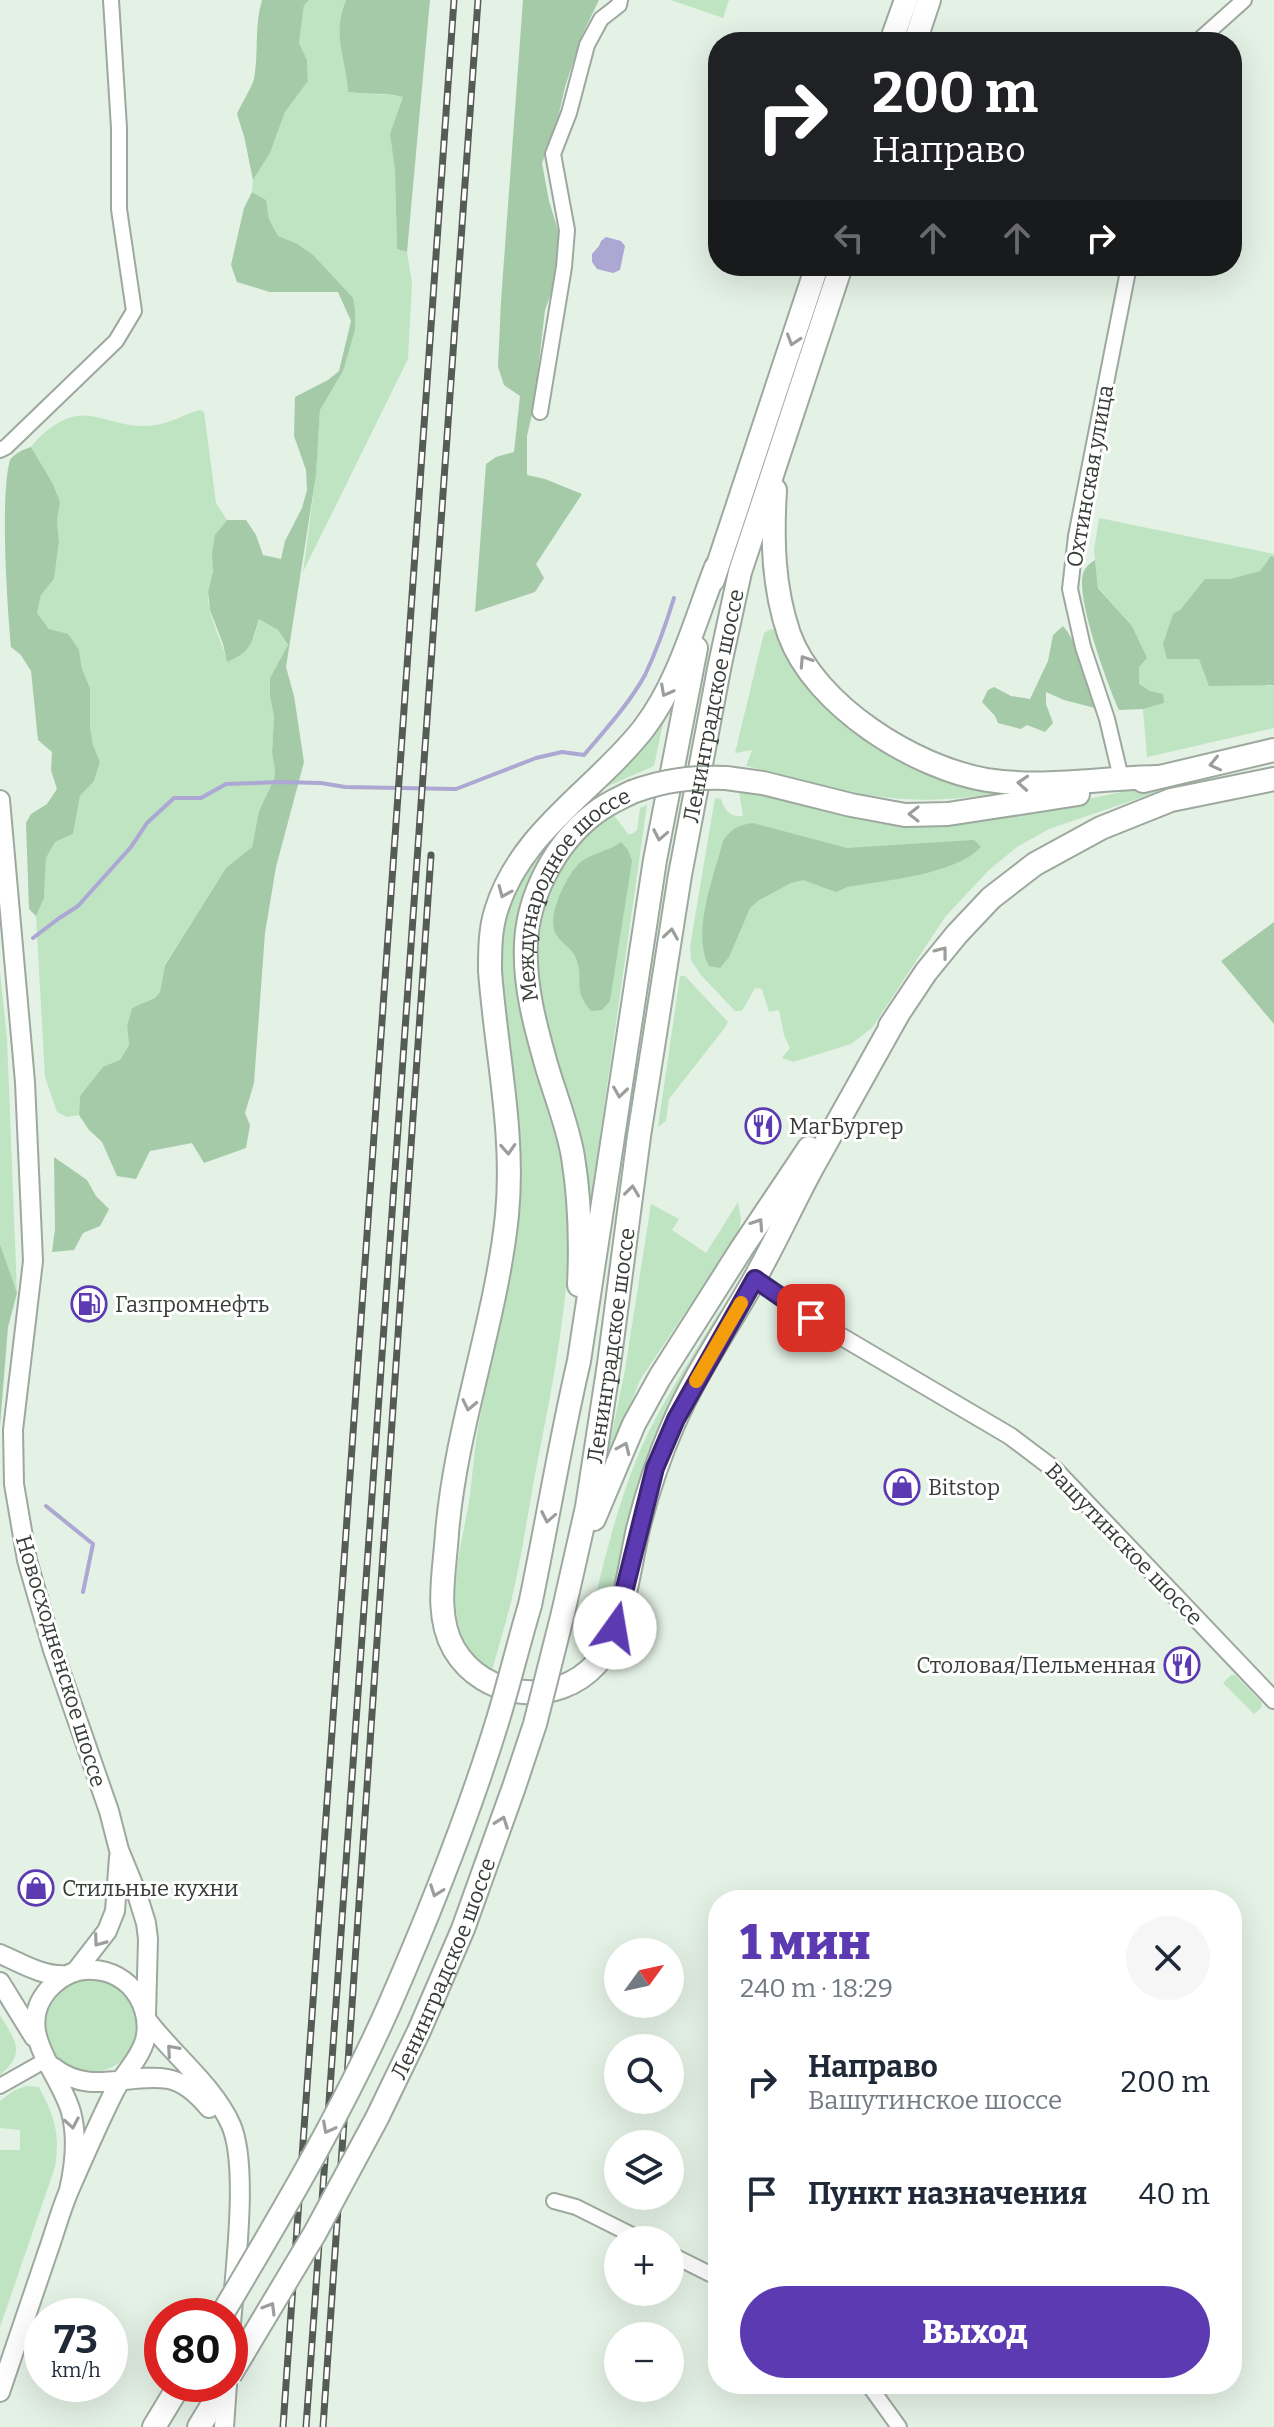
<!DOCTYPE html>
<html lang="ru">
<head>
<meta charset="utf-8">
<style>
  :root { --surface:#fff; --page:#f6f6f7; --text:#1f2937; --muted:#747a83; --accent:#5c3ab2 }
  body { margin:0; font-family:Bitter,serif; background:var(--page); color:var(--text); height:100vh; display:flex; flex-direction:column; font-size:30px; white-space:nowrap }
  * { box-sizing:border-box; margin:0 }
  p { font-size:26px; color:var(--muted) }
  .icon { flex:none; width:44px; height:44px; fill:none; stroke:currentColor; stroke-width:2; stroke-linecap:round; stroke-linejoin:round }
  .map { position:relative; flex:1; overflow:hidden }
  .sheet { position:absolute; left:708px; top:1890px; width:534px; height:504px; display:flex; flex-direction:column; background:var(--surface); border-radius:32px; box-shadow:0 8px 32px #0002 }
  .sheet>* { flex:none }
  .banner { position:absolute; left:708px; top:32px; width:534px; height:244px; border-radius:32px; box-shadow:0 8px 32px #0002; background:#202124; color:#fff; overflow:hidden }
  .needle { width:52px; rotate:57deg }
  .fabs { position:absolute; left:604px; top:1938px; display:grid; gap:16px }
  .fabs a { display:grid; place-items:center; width:80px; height:80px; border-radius:50%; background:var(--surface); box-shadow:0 8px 32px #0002; font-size:40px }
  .speed { position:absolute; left:24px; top:2298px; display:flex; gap:16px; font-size:40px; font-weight:700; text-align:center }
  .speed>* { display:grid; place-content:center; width:104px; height:104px; border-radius:50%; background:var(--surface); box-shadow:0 8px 32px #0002; line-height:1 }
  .speed small { font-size:20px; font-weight:400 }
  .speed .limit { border:12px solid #d22; background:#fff; color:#111 }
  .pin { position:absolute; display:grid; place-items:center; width:68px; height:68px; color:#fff; margin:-34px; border-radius:16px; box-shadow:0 4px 12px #0006 }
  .me { position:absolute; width:88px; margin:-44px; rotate:13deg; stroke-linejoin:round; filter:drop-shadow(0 0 6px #0008) }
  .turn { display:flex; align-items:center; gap:28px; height:168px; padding:0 32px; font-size:36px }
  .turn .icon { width:104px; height:104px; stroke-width:2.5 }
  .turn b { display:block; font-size:56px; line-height:68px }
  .lanes { display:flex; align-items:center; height:76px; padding:0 32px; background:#0003; justify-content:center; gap:40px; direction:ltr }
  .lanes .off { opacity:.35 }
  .round { display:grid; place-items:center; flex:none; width:84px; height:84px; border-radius:42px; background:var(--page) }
  .overview { display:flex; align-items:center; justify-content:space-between; height:136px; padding:0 32px }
  h1 { font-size:48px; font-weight:800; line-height:60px; color:var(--accent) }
  .action { display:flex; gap:16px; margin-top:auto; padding:16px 32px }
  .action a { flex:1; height:92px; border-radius:48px; background:var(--accent); color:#fff; font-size:32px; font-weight:800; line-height:92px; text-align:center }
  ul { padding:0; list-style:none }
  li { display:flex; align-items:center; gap:24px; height:112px; padding:0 32px }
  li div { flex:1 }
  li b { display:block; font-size:30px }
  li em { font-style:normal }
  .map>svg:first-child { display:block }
</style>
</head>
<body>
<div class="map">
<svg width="1274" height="2427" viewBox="0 0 1274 2427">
  <rect width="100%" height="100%" fill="#e4f1e5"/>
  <path fill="#bee4c2" d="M309 0H346C331 37 346 56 348 92 367 95 385 93 404 97L390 134 395 171 397 249 407 252 412 283 408 359 303 572 316 475 320 410 343 371 355 308 296 243 278 236 269 219 266 200 252 192 253 180 270 153 285 112 308 81 307 60 299 43 304 4Z
    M671 0H729L723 18Z
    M200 410 204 412 216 503 227 520C211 540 213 543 213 567 213 576 208 584 208 593 207 616 222 639 227 661L254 637 259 619 278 630 288 646 270 678V697L274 715 272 752 275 769 274 779 259 811 252 847 226 868 165 964 160 992 155 998 132 1008 127 1026 129 1045 120 1061 92 1083 80 1096 79 1115 67 1117 57 1112 45 1077 36 916 44 898 46 858 55 842 73 834 80 796 94 781 100 762 93 745 90 726V688L82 669 79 650 49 629 37 613 41 595 54 579 59 542 57 521 60 502 53 484 31 447C44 430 67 412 90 416 109 419 127 427 146 426 165 426 183 415 200 410Z
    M1099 518 1274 554V557L1271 556 1260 571 1230 579 1205 580 1180 610 1167 659H1199L1268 686 1274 685V728L1147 757 1143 709 1164 703 1150 691 1139 685V667L1146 658 1132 626 1098 587 1094 550Z
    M771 629 779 630 888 753 916 768 948 780 1012 792C977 796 941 802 905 799 853 796 797 777 746 766L752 750 735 753 764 633Z
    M665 714 654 766 606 787 587 800C617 774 643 749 665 714Z
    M1155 785 1159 788 1157 792 1049 829 1017 847 989 870 945 917 872 1028 851 1044 793 1062 782 1058 790 1048 784 1035 779 1010 769 1012 762 989 755 988 742 1011H735L701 975 691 960 690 947 715 798 721 799C724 810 731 818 743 816L739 791C795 800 850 823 907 826 952 829 997 819 1041 809 1079 801 1117 793 1155 785Z
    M647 805 591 1199 589 1200C586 1189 586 1176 584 1164 581 1144 575 1123 570 1104 565 1082 557 1061 551 1039 527 951 534 870 613 814L628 834H632L637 830 640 808Z
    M549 840C537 863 525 886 519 912 506 963 522 1011 536 1060 551 1110 571 1166 570 1219 569 1301 553 1384 537 1464 529 1506 523 1548 514 1589 508 1617 499 1644 492 1671 470 1657 459 1636 456 1610 452 1575 463 1537 469 1502 473 1474 474 1446 480 1418 495 1337 518 1255 520 1172 521 1138 518 1103 513 1069 505 1020 492 969 505 919 513 889 531 864 549 840Z
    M0 972 7 1038 17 1293 0 1244Z
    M680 976H685L728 1022 726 1026 669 1099 666 1121 658 1127Z
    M738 1202 741 1219 739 1232 640 1380 611 1453 609 1447 625 1370 651 1204 679 1219 672 1230 706 1253Z
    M719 1312 725 1316 639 1491 613 1594 602 1623 592 1643 581 1659C597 1593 610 1526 635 1463 656 1410 690 1361 719 1312Z
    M1231 1675H1235L1261 1702 1262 1707 1254 1714 1223 1683Z
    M44 2025a47 47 0 1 1 94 0a47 47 0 1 1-94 0Z
    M0 2015C15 2040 27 2053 0 2075Z
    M26 2086 39 2087C55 2117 60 2134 55 2167L0 2327V2150H20V2130L0 2128V2101L13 2091Z"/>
  <path fill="#a4caa8" d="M262 0H309L304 5 299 43 307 60 308 81 285 112 270 153 253 180 244 136 237 114C241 104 252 87 254 79 259 52 254 26 262 0Z
    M346 0H430L407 252 397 249 395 171 390 134 403 97C385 92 367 95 348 92 346 56 331 37 346 0Z
    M523 0H599L582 35 565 87 555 131 542 163 549 201 560 237 558 275 545 310 534 405 527 436V475L545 479 582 494 536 564 544 578 535 592 475 612 486 464 496 457 514 452 520 396 504 385 498 367 501 301Z
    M252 192 266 200 269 219 278 236 296 243 313 255 353 298 355 308V330L343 371 320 410 316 475 286 667 294 696 304 762 276 867 265 933 254 1083 245 1113 250 1125 246 1148 204 1163 192 1143 150 1151 136 1179 117 1176 102 1142 89 1130 79 1115 80 1096 103 1067 120 1060 129 1045 127 1026 132 1008 155 998 160 992 165 965 226 868 252 847 259 811 274 779 275 770 272 752 274 716 270 697V678L288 645 278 630 259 619C251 644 252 651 227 662L223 644 210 610 208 591 213 571 212 552 215 535 227 520H246L256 535 263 555 281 559 285 541 302 508 307 490 306 470 294 436 295 397 328 380 339 371 351 321 338 292H270L237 282 231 265 244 208Z
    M31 447 53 484 60 502 57 521 59 542 54 579 41 595 37 613 49 629 68 634 79 650 82 669 90 688V726L93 745 100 762 94 781 80 796 73 834 55 842 46 858 44 898 36 916 29 909 26 823 31 814 47 804 57 789 51 770 52 752 38 740 31 671 21 655 11 647C7 604 0 496 10 460 16 452 23 450 31 447Z
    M1271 556 1274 557V685L1209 686 1199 659H1167L1163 644 1173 614 1180 610 1205 579H1230L1260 571Z
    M1095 560 1098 588 1132 626 1147 658 1139 667V684L1150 691 1163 694 1164 703 1143 709 1119 710C1108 685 1076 599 1083 574 1085 567 1090 563 1095 560Z
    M1063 626C1076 640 1096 690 1095 708L1064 700 1046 692V704L1053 723 1045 732 1027 725 1021 729 998 723 995 716 982 702 988 690 994 687 1011 696 1030 699 1048 661 1053 635Z
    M753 823 847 848 974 840 981 847C954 875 886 880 847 887L836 892 803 880 791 883 759 900 750 908 729 957 720 968 709 966C691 932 714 877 723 841 731 829 738 825 753 823Z
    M621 842 628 850 632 861 610 1001 602 1010 591 1011C571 987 585 981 576 958 571 946 557 942 554 929 549 911 568 872 582 861 593 853 609 851 621 842Z
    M1274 922V1024L1221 961Z
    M54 1157 87 1180 96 1196 109 1209 100 1226 83 1233 74 1250 52 1252 55 1229Z
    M0 1244 17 1293 8 1327 0 1426Z"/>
  <path fill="#aca7d3" d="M606 237 621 241 625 246 620 270 613 273 597 269 592 262V254L599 246 601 241Z"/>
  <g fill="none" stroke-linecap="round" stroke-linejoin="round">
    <path stroke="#aca7d3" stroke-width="4" d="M33 938 58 919 78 906 131 847 147 823 174 798H201L226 784 280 782 321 783 345 787 456 789 536 758 562 752 584 755C605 730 629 704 645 675 657 650 666 624 674 598
      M46 1506 93 1544 83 1592"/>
    <defs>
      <path id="minor" d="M1197 42 1244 0
        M540 412 564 267 567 230 553 154 569 113 587 45 601 19 619 5 620 0
        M0 450 6 447 116 341 134 311 119 209V128L111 0
        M1121 778 1107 719 1083 647 1070 589 1076 536 1129 266
        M0 2086 46 2060
        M554 2201 576 2207 642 2240
        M670 2254 718 2278
        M868 2384 899 2427"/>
      <path id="tertiary" d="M755 1279 837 1334 1010 1436 1055 1470 1274 1700"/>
      <path id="secondary" d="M0 800 25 1082 33 1261 13 1430 14 1484 27 1560 53 1650 109 1811 119 1850 137 1894 146 1923 148 1939 146 2015
        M0 1954C21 1963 43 1977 67 1975
        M76 1971 107 1931 115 1911 119 1857
        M0 1982 34 2037
        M147 2020C172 2054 214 2086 231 2125 250 2168 233 2286 230 2337
        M53 2067C91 2097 128 2072 168 2079 185 2082 199 2096 209 2108
        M0 2392C16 2346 31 2300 47 2254 55 2232 61 2208 71 2186 85 2154 99 2122 114 2092 123 2074 140 2059 145 2040 150 2020 143 1999 129 1985 115 1972 96 1967 78 1971 66 1974 56 1981 48 1990 13 2031 60 2072 71 2112 78 2138 75 2164 69 2190
        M224 2427 227 2384"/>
      <g id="trunk">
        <path d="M891 42 906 0"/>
        <path d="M915 42 929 0"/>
        <path d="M775 490C772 540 773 587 789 634 815 706 915 768 987 780 1044 789 1100 778 1157 777"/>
        <path d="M716 567C695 621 679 682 644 728 596 790 520 831 496 911 490 930 490 951 490 971 496 1052 515 1133 507 1215 496 1322 456 1425 447 1533 445 1570 434 1614 454 1649 484 1700 557 1707 596 1664 622 1634 629 1568 638 1529 647 1493 658 1459 673 1425 695 1374 727 1328 754 1280 775 1243 792 1205 812 1168 840 1117 869 1067 897 1016"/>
        <path d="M713 580 817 266"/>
        <path d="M726 778 763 783 851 805 905 815 948 814 1078 794"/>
        <path d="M1143 781 1274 750"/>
        <path d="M890 1026 926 972 957 934 991 898 1035 864 1101 828 1171 800 1274 779"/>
        <path id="s1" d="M579 1285C581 1242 580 1200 573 1157 568 1126 555 1095 546 1064 535 1025 524 985 526 944 528 895 556 842 595 813 606 804 620 798 632 792"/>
        <path d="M594 1519 634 1424 660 1377 742 1248 809 1148"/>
        <path d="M530 1605C547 1524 560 1442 579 1361L655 860 696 648"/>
        <path id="s2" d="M563 1613 587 1507 609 1364 639 1136 680 875 720 664 740 572 841 266"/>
        <path d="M154 2427 180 2384"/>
        <path d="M199 2427 225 2384"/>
      </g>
    </defs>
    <use href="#minor" stroke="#9da89e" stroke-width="18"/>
    <use href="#tertiary" stroke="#9da89e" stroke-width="20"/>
    <use href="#secondary" stroke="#9da89e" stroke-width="22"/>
    <use href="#trunk" stroke="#9da89e" stroke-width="26"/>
    <use href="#minor" stroke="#fff" stroke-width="14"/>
    <use href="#tertiary" stroke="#fff" stroke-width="16"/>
    <use href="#secondary" stroke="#fff" stroke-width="18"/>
    <use href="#trunk" stroke="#fff" stroke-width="22"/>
    <defs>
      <path id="rail" d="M283 2427 454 0
        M306 2427 478 0
        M323 2427 431 855"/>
    </defs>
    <use href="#rail" stroke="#555b55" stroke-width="7"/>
    <use href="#rail" stroke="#fff" stroke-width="4" stroke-dasharray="12" stroke-linecap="butt"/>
    <defs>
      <g id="trunk-bridge">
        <path d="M632 792C664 780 692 777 726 778"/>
        <path d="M221 2316C281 2215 341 2114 389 2006 430 1912 469 1815 499 1716 510 1679 519 1642 530 1605"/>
        <path id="s3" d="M230 2375 315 2233 377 2118 419 2031 463 1929 514 1787 535 1724 563 1613"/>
      </g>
    </defs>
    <use href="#trunk-bridge" stroke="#9da89e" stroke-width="26" stroke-linecap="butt"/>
    <use href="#trunk-bridge" stroke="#fff" stroke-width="22"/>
  </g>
  <defs><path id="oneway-chevron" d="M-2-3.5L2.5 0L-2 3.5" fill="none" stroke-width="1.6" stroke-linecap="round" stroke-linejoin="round" transform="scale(2)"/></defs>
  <g stroke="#9c9e9c">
    <use href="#oneway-chevron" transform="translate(793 340) rotate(108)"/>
    <use href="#oneway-chevron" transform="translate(805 661) rotate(-123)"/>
    <use href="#oneway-chevron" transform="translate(666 691) rotate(118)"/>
    <use href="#oneway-chevron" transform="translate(1215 764) rotate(167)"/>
    <use href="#oneway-chevron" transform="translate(1023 783) rotate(-176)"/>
    <use href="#oneway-chevron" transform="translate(914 814) rotate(-180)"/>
    <use href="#oneway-chevron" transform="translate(660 835) rotate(101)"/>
    <use href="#oneway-chevron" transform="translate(504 892) rotate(113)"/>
    <use href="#oneway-chevron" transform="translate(671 934) rotate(-81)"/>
    <use href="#oneway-chevron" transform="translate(942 952) rotate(-52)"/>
    <use href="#oneway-chevron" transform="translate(620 1092) rotate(98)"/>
    <use href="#oneway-chevron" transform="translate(508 1149) rotate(87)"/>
    <use href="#oneway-chevron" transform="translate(632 1191) rotate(-83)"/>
    <use href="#oneway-chevron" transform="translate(758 1224) rotate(-56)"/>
    <use href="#oneway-chevron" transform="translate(469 1405) rotate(102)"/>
    <use href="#oneway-chevron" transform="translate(624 1448) rotate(-66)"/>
    <use href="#oneway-chevron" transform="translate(548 1517) rotate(101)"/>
    <use href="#oneway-chevron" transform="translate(502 1822) rotate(-70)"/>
    <use href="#oneway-chevron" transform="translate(436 1891) rotate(110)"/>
    <use href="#oneway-chevron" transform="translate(99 1941) rotate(126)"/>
    <use href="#oneway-chevron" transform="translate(172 2050) rotate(-131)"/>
    <use href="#oneway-chevron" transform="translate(72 2123) rotate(80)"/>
    <use href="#oneway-chevron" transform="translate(328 2128) rotate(118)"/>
    <use href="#oneway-chevron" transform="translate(270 2308) rotate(-59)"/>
  </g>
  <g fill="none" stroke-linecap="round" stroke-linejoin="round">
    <defs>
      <path id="route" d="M615 1628 655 1468 676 1419 755 1279 811 1318"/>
    </defs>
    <use href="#route" stroke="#3c2674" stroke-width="20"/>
    <use href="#route" stroke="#5c3ab2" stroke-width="14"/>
    <path stroke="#f59e0b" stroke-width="14" d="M696 1381 741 1303"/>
  </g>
  <defs>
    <symbol id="restaurant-ring" viewBox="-11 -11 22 22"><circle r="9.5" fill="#fff" stroke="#5c3ab2" stroke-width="1.5"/><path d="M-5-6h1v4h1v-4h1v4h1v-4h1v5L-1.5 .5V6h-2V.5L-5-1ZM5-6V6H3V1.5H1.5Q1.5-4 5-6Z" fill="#5c3ab2"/></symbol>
    <symbol id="fuel-ring" viewBox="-11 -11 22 22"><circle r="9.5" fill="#fff" stroke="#5c3ab2" stroke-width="1.5"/><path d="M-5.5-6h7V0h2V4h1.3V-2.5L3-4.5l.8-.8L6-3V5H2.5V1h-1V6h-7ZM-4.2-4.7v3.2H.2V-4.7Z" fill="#5c3ab2"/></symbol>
    <symbol id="shop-ring" viewBox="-11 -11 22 22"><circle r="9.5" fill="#fff" stroke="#5c3ab2" stroke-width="1.5"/><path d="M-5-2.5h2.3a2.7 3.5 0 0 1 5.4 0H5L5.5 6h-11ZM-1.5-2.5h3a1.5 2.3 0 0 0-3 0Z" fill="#5c3ab2"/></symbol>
  </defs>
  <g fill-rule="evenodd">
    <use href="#restaurant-ring" x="743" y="1106" width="40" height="40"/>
    <use href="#fuel-ring" x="69" y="1284" width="40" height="40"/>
    <use href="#shop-ring" x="882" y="1467" width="40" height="40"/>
    <use href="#restaurant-ring" x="1162" y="1645" width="40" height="40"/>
    <use href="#shop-ring" x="16" y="1868" width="40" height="40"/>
  </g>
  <g text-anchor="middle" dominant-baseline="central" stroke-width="6" stroke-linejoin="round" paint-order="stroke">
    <g font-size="22" fill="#383d38" stroke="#fff">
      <text transform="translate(1090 476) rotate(-80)">Охтинская улица</text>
      <text stroke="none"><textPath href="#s2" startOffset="920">Ленинградское шоссе</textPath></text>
      <text stroke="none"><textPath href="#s1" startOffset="414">Международное шоссе</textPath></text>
      <text stroke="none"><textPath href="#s2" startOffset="272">Ленинградское шоссе</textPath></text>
      <text transform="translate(1124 1544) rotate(46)">Вашутинское шоссе</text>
      <text transform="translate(61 1661) rotate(73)">Новосходненское шоссе</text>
      <text stroke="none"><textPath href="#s3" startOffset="460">Ленинградское шоссе</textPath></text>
    </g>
    <g font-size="22" fill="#383d38" stroke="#fff" text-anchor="start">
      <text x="789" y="1126">МагБургер</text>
      <text x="115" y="1304">Газпромнефть</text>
      <text x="928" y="1487">Bitstop</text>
      <text x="1156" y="1665" text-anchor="end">Столовая/Пельменная</text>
      <text x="62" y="1888">Стильные кухни</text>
    </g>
  </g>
</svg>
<div class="fabs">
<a><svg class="needle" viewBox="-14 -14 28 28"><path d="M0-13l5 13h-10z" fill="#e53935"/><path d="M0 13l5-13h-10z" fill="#747a83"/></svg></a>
<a><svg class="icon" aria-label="search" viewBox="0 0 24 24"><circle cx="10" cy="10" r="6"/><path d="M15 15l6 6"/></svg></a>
<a><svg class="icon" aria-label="layers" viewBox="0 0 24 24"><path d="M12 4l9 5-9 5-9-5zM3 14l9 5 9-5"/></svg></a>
<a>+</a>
<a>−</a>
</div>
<div class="speed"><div>73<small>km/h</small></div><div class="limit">80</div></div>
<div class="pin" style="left:811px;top:1318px;background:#d93025"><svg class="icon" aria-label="arrive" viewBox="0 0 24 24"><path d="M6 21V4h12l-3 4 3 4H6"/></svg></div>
<svg class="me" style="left:615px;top:1628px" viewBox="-20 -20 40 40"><circle r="19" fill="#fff"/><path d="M0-13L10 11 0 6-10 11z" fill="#5c3ab2"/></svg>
<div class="banner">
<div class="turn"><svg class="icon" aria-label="right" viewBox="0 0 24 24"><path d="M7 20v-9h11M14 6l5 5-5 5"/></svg><div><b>200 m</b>Направо</div></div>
<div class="lanes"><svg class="icon off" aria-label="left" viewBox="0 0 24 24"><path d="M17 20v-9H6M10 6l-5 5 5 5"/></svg><svg class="icon off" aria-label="ahead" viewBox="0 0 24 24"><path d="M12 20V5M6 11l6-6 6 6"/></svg><svg class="icon off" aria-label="ahead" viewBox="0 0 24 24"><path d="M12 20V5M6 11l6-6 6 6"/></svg><svg class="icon" aria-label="right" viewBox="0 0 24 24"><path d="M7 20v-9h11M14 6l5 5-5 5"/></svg></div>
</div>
<section class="sheet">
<div class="overview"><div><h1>1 мин</h1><p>240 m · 18:29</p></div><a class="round"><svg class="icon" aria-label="close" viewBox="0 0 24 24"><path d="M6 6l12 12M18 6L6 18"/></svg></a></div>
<ul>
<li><svg class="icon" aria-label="right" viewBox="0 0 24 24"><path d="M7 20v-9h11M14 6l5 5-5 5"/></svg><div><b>Направо</b><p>Вашутинское шоссе</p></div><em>200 m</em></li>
<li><svg class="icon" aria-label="arrive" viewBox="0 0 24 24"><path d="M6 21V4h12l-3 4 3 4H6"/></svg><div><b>Пункт назначения</b></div><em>40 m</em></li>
</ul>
<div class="action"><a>Выход</a></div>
</section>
</div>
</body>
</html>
